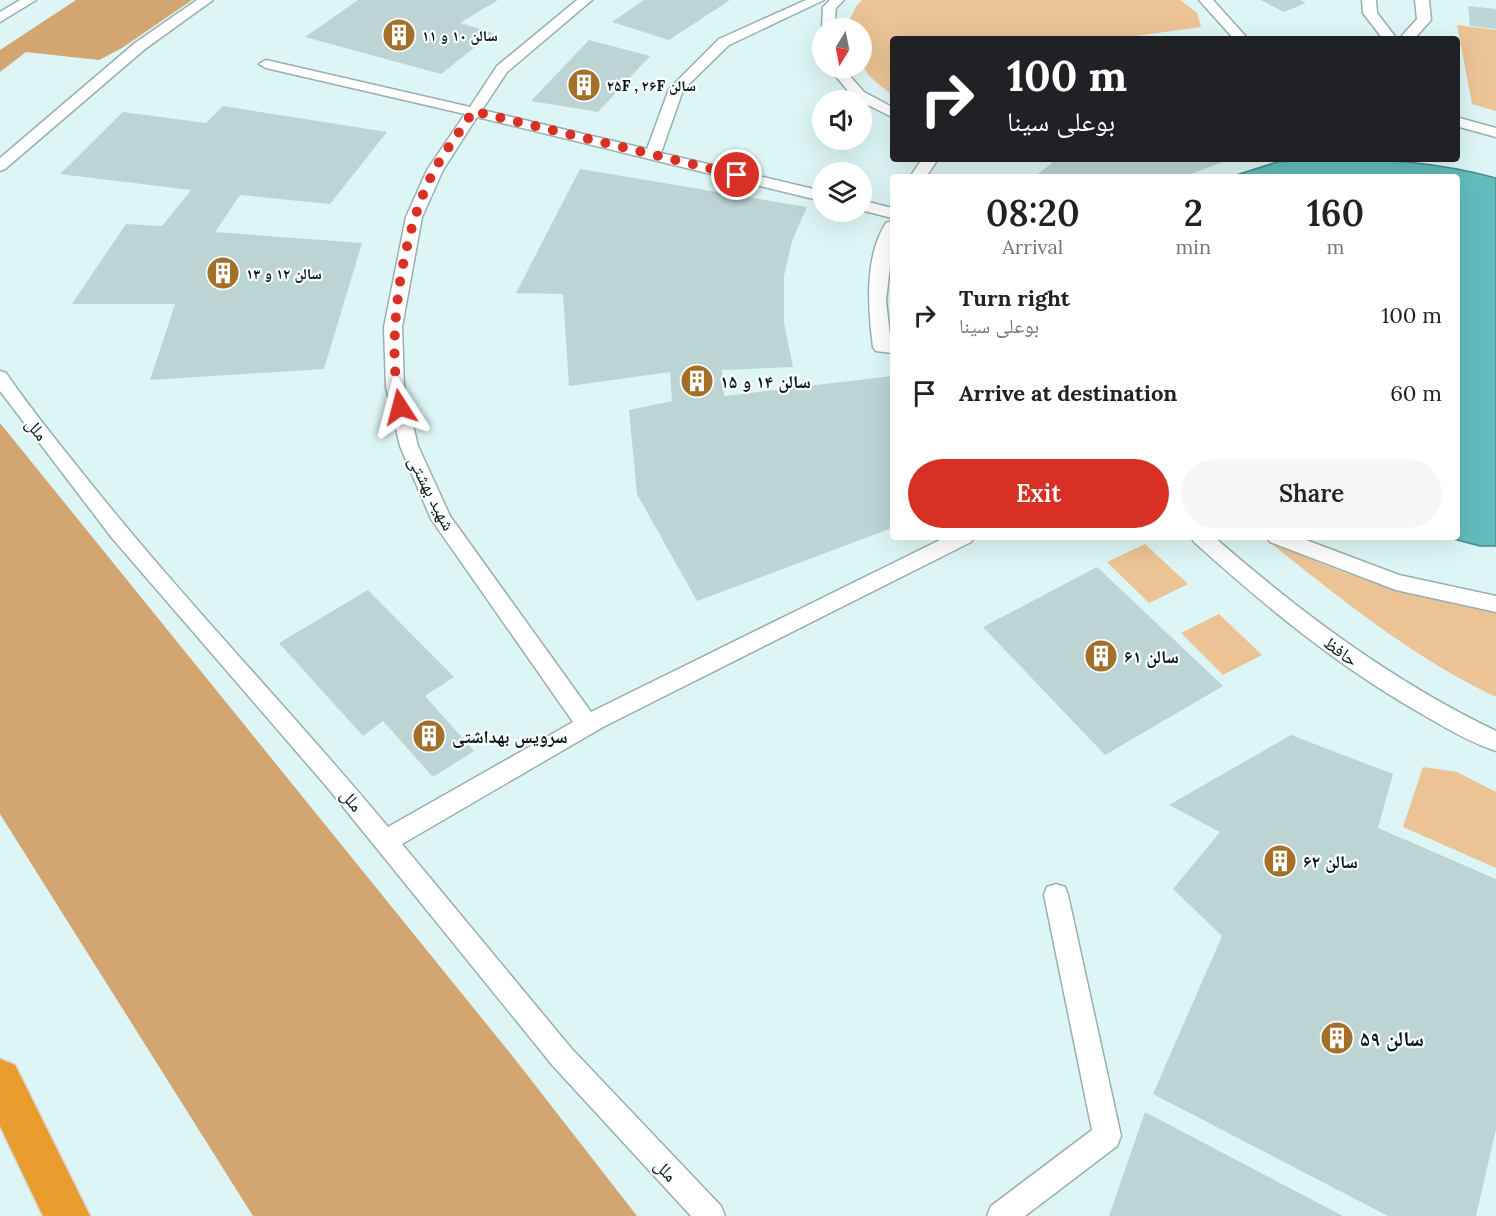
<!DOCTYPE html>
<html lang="en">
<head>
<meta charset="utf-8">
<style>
  :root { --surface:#fff; --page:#f6f6f6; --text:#222; --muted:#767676; --accent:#d93025 }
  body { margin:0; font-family:Lora,"Noto Naskh Arabic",serif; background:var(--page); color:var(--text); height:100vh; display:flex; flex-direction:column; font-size:22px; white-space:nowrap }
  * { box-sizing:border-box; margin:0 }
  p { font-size:20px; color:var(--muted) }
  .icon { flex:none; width:33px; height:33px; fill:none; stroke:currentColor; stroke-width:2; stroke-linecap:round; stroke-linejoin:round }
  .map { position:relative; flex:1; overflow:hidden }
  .drawer { position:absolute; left:890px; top:174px; width:570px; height:366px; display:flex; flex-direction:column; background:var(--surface); border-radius:6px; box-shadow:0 6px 24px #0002 }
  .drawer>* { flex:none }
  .banner { position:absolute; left:890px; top:36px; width:570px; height:126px; border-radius:6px; box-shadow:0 6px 24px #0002; background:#202124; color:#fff; overflow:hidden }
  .needle { width:39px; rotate:190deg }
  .tools { position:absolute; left:812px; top:18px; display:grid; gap:12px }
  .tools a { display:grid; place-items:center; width:60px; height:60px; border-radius:50%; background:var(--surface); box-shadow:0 6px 24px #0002; font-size:30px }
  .pin { position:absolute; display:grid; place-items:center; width:51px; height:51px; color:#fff; margin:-26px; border:3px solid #fff; border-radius:50%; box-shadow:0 2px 6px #0007 }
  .me { position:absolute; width:66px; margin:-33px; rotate:351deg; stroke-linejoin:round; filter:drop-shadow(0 0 4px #0008) }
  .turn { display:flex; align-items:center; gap:21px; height:126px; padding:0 18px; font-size:27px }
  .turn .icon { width:78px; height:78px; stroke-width:2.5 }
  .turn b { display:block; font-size:42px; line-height:51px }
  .eta { display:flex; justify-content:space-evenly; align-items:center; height:102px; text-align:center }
  .eta b { font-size:36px; font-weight:600; line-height:42px }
  .cta { display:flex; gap:12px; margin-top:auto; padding:12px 18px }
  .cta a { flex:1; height:69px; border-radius:36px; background:var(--accent); color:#fff; font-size:24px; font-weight:600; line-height:69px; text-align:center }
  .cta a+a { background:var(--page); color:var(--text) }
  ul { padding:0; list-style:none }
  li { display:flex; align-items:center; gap:18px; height:78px; padding:0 18px }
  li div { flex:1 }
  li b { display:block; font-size:22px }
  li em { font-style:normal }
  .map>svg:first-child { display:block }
</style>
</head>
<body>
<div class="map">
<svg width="1496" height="1216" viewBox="0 0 1496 1216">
  <rect width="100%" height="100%" fill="#ddf6f5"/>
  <path fill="#ebc395" d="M862 0H1180L1197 13 1201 27 1114 39H892V95C859 68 861 71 861 28H846L856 6Z
    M1457 25 1496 30V111L1472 104Z
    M1263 537C1337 574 1414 599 1496 610V697C1411 657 1337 596 1263 537Z
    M1145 544 1188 584 1149 603 1107 562Z
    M1219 614 1262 655 1223 675 1181 633Z
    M1423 767 1457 772 1496 792V868L1403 827Z"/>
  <path fill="#d2a571" d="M76 0H192L122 48 99 60 26 52 0 72V50Z
    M0 423 514 1058 637 1216H253L0 814Z"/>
  <path fill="#62bcbb" stroke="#488a89" stroke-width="1.5" d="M1326 159C1387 159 1437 162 1496 178V546H1480L1446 537H1456V177H1230L1277 162Z"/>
  <path fill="#bcd4d4" d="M358 0H498L460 23 493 33 441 74 305 37Z
    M644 0H730L669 40 612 22Z
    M1261 0H1300L1306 3 1284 12Z
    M1468 6 1496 9V29L1470 26Z
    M589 40 650 56 598 112 531 101Z
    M223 106 387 132 330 204 240 195 215 232 362 243 324 369 150 380 175 304H72L126 224 162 226 191 190 60 174 123 112 206 123Z
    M1057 159H1228V160L1183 177H1034Z
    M580 169 807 207 792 241 784 276V323L793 367 722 370 724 396 892 376V528L697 601 637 494 629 410 672 401 670 372 569 386 563 294 516 293Z
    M1097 567 1223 686 1105 755 983 627Z
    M368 590 454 677 425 696 474 751 433 777 383 721 363 736 279 643Z
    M1291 735 1393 774 1378 828 1496 879V1129L1476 1216H1388L1153 1094 1222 936 1173 889 1220 832 1169 805Z
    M1145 1112 1343 1216H1109Z"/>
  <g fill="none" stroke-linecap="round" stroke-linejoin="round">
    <defs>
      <path id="lane" d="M20 0H36L0 22V12Z
        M197 0H213L145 49 5 169 0 171V158L135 43Z
        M577 0H592L507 72 482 110 647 149 669 89 719 39 806 0H824L729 45 683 90 661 153 822 191V201L477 117 443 170 422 217 402 327 404 387 418 446 450 516 591 712 946 537H974L971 542 603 727 402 844 571 1048 721 1206 725 1216H691L553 1066 327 787 112 538 0 391V371L6 373C30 408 57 441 84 475 180 596 289 708 388 827L573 722 431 519 400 446 386 387 384 327 406 217 427 170 465 114 266 68 259 64 266 60 470 107 497 66Z
        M830 0H844L836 8 834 28 822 29 823 7Z
        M1199 0H1213L1248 39H1234Z
        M1362 0H1376L1377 13 1397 39H1383L1363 13Z
        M1415 0H1429L1431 20 1414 39H1399L1417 19Z
        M829 68H843L864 92 892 107V117L854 98Z
        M1456 117 1496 128V137L1456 126Z
        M922 159H938L926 177H910Z
        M861 200 892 208V218L861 210Z
        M892 221V249L886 301 892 353 876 351 873 347C868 308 864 257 886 223Z
        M1191 537H1214C1301 613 1392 681 1496 731V751C1472 743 1449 730 1427 717 1341 669 1266 607 1194 542Z
        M1267 537H1298L1399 575 1496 596V612L1396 590 1270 542Z
        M1056 884 1065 887 1068 895 1121 1136 1117 1146 1025 1216H987L991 1206 1092 1130 1044 895 1047 887Z"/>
      <path id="highway" d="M0 1059 15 1065 90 1216H43L0 1126Z"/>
    </defs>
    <use href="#lane" stroke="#97afae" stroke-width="3"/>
    <use href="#highway" stroke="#d3d5d5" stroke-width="3"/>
    <use href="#lane" fill="#fff" fill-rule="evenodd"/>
    <use href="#highway" fill="#eb9c2f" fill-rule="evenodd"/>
  </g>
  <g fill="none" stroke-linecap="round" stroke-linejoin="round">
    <path stroke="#d93025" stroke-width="10" stroke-dasharray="0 18" d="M400 407C385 340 402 229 435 169 446 149 461 131 473 111L737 175"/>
  </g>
  <defs>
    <symbol id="building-disc" viewBox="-11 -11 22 22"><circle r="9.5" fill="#a46f29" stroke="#f9fefe"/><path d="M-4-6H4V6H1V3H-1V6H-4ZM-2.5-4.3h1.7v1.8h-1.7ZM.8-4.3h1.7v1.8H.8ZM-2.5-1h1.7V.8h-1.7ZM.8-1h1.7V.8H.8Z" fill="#fff"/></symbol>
  </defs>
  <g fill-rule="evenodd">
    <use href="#building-disc" x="380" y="16" width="38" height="38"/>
    <use href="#building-disc" x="565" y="66" width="38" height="38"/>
    <use href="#building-disc" x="204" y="254" width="38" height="38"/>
    <use href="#building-disc" x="678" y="362" width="38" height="38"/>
    <use href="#building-disc" x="1082" y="637" width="38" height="38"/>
    <use href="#building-disc" x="410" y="717" width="38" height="38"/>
    <use href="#building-disc" x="1261" y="842" width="38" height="38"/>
    <use href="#building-disc" x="1318" y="1019" width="38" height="38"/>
  </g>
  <g text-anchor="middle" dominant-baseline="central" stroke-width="4.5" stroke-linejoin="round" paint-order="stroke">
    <g font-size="15" font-weight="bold" fill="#0d1515" stroke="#f9fefe" text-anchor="start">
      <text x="422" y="35">سالن ۱۰ و ۱۱</text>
      <text x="607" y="85">۲۵F , ۲۶F سالن</text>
      <text x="246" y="273">سالن ۱۲ و ۱۳</text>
    </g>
    <g font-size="18" font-weight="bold" fill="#0d1515" stroke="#f9fefe" text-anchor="start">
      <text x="720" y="381">سالن ۱۴ و ۱۵</text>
      <text x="1124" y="656">سالن ۶۱</text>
      <text x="452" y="736">سرویس بهداشتی</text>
      <text x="1303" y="861">سالن ۶۲</text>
    </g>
    <g font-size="18" fill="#0d1515" stroke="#f9fefe">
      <text transform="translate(37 429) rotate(52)">ملل</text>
      <text transform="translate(432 493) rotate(63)">شهید بهشتی</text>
      <text transform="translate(1341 651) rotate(36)">حافظ</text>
      <text transform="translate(352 800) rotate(51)">ملل</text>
      <text transform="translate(666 1170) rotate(47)">ملل</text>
    </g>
    <g font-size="21" font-weight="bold" fill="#0d1515" stroke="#f9fefe" text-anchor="start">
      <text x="1360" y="1038">سالن ۵۹</text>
    </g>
  </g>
</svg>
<div class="tools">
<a><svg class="needle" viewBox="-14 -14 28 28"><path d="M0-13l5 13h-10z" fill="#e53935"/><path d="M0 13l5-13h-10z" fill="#767676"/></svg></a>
<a><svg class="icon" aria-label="sound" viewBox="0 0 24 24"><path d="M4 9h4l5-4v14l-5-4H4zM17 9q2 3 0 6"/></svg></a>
<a><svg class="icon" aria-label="layers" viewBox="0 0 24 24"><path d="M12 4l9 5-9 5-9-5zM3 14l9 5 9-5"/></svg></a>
</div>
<div class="pin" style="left:737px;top:175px;background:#d93025"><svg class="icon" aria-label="arrive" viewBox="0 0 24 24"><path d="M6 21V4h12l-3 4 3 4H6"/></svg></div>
<svg class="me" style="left:400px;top:407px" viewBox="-20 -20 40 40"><path d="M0-17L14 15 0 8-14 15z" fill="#d93025" stroke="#fff" stroke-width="4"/></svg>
<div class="banner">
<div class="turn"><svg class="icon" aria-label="right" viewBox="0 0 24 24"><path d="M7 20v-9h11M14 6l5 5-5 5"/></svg><div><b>100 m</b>بوعلی سینا</div></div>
</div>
<section class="drawer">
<div class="eta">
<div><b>08:20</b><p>Arrival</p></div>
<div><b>2</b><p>min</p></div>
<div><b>160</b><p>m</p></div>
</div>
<ul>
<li><svg class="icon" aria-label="right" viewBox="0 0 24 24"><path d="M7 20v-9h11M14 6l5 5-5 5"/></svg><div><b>Turn right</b><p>بوعلی سینا</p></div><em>100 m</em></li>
<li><svg class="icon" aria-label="arrive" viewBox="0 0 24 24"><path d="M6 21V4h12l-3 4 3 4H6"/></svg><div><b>Arrive at destination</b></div><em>60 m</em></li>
</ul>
<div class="cta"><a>Exit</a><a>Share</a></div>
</section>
</div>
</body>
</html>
